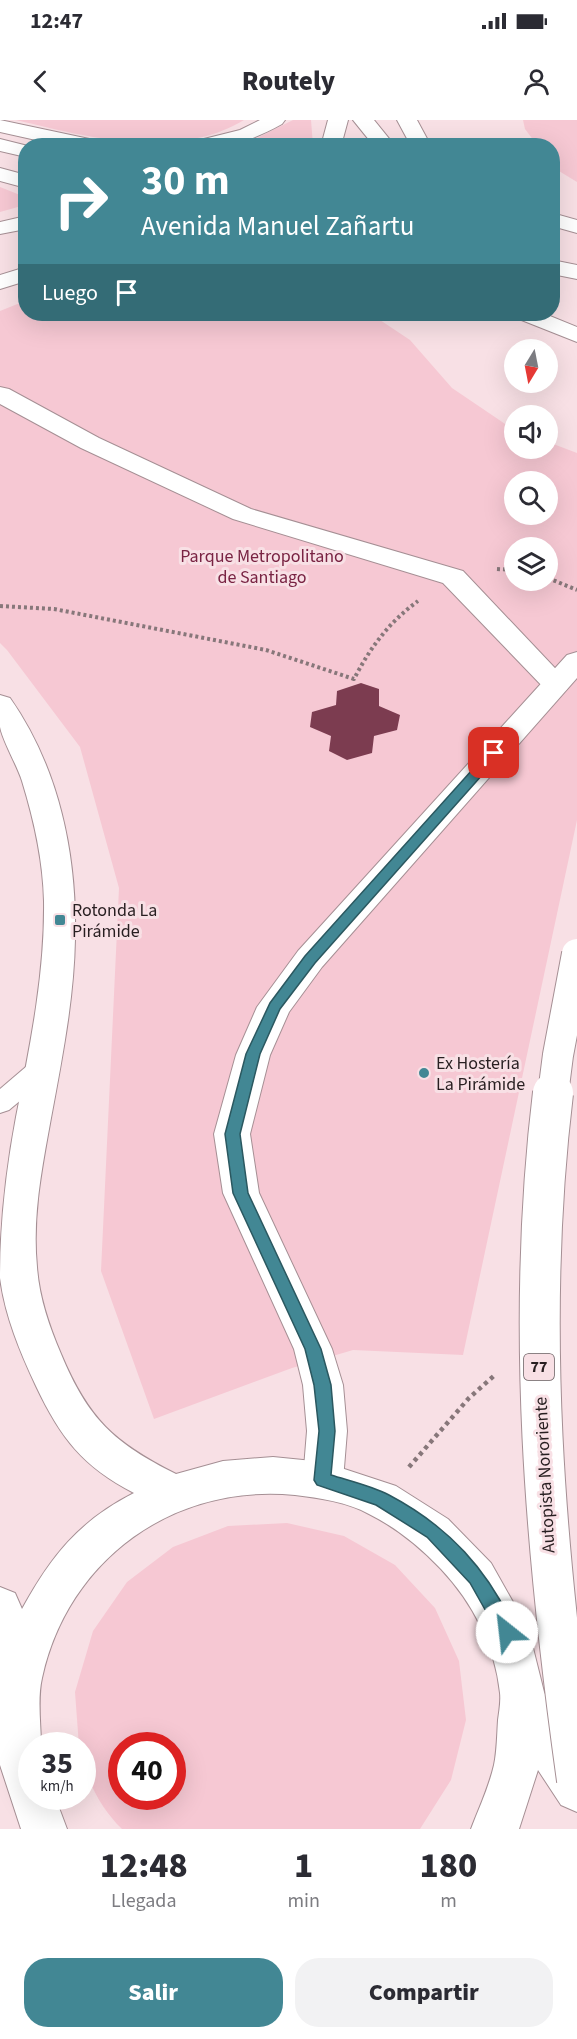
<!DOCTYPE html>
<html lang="es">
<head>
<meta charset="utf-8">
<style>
  :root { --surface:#fff; --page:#f2f2f3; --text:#2b2b33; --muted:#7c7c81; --accent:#428794 }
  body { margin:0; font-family:"Source Sans 3",sans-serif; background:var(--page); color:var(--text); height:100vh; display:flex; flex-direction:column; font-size:22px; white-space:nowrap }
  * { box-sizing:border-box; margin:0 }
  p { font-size:20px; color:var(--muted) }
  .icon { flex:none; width:33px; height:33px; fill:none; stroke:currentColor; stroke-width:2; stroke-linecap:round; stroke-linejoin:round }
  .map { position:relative; height:1709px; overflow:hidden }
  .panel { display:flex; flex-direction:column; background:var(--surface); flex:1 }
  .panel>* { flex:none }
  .hud { position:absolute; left:18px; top:18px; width:542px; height:183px; border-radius:24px; box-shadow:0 6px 24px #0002; background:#428794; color:#fff; overflow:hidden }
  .needle { width:39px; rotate:190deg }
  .buttons { position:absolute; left:504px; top:219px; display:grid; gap:12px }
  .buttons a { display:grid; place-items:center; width:54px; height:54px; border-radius:50%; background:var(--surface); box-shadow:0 6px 24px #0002; font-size:30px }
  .speed { position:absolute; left:18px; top:1612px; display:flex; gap:12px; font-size:30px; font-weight:700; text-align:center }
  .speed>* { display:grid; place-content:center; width:78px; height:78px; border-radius:50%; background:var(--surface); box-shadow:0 6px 24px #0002; line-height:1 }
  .speed small { font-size:15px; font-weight:400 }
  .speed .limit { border:9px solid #d22; background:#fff; color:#111 }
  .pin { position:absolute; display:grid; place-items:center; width:51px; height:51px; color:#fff; margin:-26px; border-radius:12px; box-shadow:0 3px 9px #0006 }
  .me { position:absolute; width:66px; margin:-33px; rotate:331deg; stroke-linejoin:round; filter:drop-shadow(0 0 4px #0008) }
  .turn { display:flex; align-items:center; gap:21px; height:126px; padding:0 24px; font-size:27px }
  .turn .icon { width:78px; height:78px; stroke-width:2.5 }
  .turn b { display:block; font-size:42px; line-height:51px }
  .then { display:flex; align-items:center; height:57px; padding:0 24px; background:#0003; gap:12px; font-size:22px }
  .eta { display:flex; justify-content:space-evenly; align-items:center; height:102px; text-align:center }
  .eta b { font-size:36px; font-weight:800; line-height:42px }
  .primary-button { display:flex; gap:12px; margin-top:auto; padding:12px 24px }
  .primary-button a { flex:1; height:69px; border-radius:24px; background:var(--accent); color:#fff; font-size:24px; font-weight:800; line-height:69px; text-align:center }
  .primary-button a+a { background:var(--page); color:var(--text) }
  .status { display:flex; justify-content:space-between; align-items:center; height:42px; padding:0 30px; background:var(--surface); direction:ltr }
  .status svg { height:16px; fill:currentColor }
  header { display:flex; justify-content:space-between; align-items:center; height:78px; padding:0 24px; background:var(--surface); font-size:27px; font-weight:800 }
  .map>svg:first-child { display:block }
</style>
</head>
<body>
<div class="status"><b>12:47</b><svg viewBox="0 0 49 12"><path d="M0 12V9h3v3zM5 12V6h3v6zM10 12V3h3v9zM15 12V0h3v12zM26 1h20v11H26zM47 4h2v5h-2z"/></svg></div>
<header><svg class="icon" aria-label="back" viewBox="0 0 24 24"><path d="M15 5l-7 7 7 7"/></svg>Routely<svg class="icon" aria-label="person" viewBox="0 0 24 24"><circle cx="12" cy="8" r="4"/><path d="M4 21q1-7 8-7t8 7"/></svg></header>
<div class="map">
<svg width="577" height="1709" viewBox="0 0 577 1709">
  <rect width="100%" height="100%" fill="#f8e0e5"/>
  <path fill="#f6c8d3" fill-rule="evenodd" d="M16 0H244C176 41 87 17 16 0Z
    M293 0H311L313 25H233L255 19Z
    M523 0H577V62L554 48 552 26 537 25 525 9Z
    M0 67 25 77V85L0 92Z
    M25 181 26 194H371L410 220 452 268 514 310V328H548V322L577 333V700L463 1235 353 1230 292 1248 154 1299 101 1151 119 768 80 627 7 530 0 523V191ZM514 362H548V394H514ZM514 428H548V460H514Z
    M287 1403 344 1416 395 1445 435 1488 459 1541 466 1600 451 1660 420 1709H122C101 1689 82 1655 82 1626H79L75 1572 93 1511 127 1462 173 1427 228 1406ZM122 1626H172V1677H122Z"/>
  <path fill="#7c3c50" d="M361 563 379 569V586L400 595 397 610 374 616 372 633 347 640 329 631 331 616 310 607 312 592 336 585 337 571Z"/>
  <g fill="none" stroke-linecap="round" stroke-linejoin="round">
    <defs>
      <path id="service" d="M43 938 52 940 56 947 52 954 9 990 0 993V969L34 940Z"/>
      <path id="pedestrian" d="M0 267 9 269 99 318 251 389 463 451 570 564 566 570 556 573 546 570 443 463 233 399 81 328 0 284Z"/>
      <path id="minor" d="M577 532V558L322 847 289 892 270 935 250 1014 259 1073 332 1229 343 1265 347 1311 343 1360 337 1373 323 1378 309 1373 303 1360 307 1311 303 1265 294 1229 223 1073 214 1014 236 935 257 887 298 831 567 535Z"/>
      <path id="tertiary" d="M0 575 10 578C59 648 77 734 75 819 74 879 62 939 51 998 42 1048 32 1096 37 1147 39 1177 49 1206 61 1234 88 1299 114 1323 176 1354L223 1341 273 1337 323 1342 396 1366 448 1399 491 1443 522 1498 529 1512 544 1572 560 1605 577 1630V1692L561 1685 538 1650 519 1709H471C479 1688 489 1667 494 1645 497 1631 497 1615 498 1600 499 1592 501 1582 500 1573 495 1526 473 1483 441 1449 420 1427 397 1408 369 1394 347 1382 320 1378 295 1375 174 1363 68 1439 42 1558 37 1579 41 1605 41 1626H32V1677H55L67 1709H21L0 1645V1467L15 1473 22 1489C51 1436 79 1401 134 1373 83 1347 60 1317 36 1266 20 1232 5 1196 0 1158 0 1104 6 1050 16 997 30 926 45 854 44 781 43 740 34 700 22 661 17 645 3 622 0 607 0 597 0 585 0 575Z"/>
      <path id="primary" d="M0 0 94 20 101 22 104 26H63L0 12Z
        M260 0H285L282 4C246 24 230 26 189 26L192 22 240 10Z"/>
      <path id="motorway" d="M328 0H348L341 26H321Z
        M353 0H374L395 26H374Z
        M397 0H417L431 26H411Z
        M0 19 28 26H26V37L0 31Z
        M0 48 26 55V68L0 61Z
        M552 93 577 100V113L552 106Z
        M26 96V109L0 114V102Z
        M552 140 577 145V159L552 154Z
        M26 147V161L0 169V155Z
        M516 194H545L577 207V222L519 199Z"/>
    </defs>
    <use href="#service" stroke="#a58f94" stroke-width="2"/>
    <use href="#pedestrian" stroke="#a58f94" stroke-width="2"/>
    <use href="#minor" stroke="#a58f94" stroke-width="2"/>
    <use href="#tertiary" stroke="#a58f94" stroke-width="2"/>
    <use href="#primary" stroke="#a58f94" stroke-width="2"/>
    <use href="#motorway" stroke="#a58f94" stroke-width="2"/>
    <path stroke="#87777a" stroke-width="4" stroke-dasharray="3 3" stroke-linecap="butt" d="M497 449 514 450
      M548 458 577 470
      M0 486 54 489 266 530 354 559C370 528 389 502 418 481"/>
    <path stroke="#87777a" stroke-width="4.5" stroke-dasharray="4 4" stroke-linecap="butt" d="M409 1347 469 1278 496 1254"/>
    <use href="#service" fill="#fff" fill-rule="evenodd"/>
    <use href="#pedestrian" fill="#fff" fill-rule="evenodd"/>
    <use href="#minor" fill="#fff" fill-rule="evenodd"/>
    <use href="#tertiary" fill="#fff" fill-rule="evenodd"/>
    <use href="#primary" fill="#fff" fill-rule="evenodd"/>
    <use href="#motorway" fill="#fff" fill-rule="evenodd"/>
    <defs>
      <path id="motorway-bridge-far1" d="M553 974 558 935 577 834"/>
      <path id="motorway-bridge" d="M553 973C525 1203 545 1431 577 1660"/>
    </defs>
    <use href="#motorway-bridge-far1" stroke="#a58f94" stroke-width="32" stroke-linecap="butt"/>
    <use href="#motorway-bridge" stroke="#a58f94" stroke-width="42" stroke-linecap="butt"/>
    <use href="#motorway-bridge-far1" stroke="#fff" stroke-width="30"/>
    <use href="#motorway-bridge" stroke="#fff" stroke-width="40"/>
  </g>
  <path fill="#428794" stroke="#2b5860" stroke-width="1.5" d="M494 629 499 630V636L315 843 280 889 260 934 240 1014 248 1073 321 1229 331 1265 335 1311 331 1355C350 1361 372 1366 389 1375 448 1406 489 1450 516 1512L513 1518 507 1520 501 1518 470 1463 427 1417 376 1385 317 1365 314 1360 319 1311 314 1265 305 1229 233 1073 225 1014 246 934 270 883 305 836 490 630Z"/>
  <g fill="#428794" stroke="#f8e0e5" stroke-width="2">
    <rect x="54" y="794" width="12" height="12" rx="3"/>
    <circle cx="424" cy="953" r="6"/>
  </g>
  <g text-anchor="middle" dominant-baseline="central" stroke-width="6" stroke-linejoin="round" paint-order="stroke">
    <rect fill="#f8e0e5" stroke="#66595c" stroke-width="1.5" x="524" y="1234" width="30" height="26" rx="4.5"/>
    <g font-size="16" font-weight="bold" fill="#281f21">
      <text x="539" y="1247">77</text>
    </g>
    <g font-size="18" fill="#792343" stroke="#f8e0e5">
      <text x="262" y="436">Parque Metropolitano<tspan x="262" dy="21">de Santiago</tspan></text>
    </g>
    <g font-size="18" fill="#281f21" stroke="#f8e0e5" text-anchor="start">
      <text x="72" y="790">Rotonda La<tspan x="72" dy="21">Pirámide</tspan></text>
      <text x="436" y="943">Ex Hostería<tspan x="436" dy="21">La Pirámide</tspan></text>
    </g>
    <g font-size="18" fill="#281f21" stroke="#f8e0e5">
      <text transform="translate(545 1355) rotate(-93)">Autopista Nororiente</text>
    </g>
  </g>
</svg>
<div class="buttons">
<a><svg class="needle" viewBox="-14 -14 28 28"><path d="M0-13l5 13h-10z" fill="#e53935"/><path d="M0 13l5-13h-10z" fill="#7c7c81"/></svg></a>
<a><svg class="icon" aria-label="sound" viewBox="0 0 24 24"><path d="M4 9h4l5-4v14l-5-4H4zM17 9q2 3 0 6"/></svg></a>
<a><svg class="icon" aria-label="search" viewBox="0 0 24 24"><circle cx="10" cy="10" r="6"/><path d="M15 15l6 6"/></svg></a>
<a><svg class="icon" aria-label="layers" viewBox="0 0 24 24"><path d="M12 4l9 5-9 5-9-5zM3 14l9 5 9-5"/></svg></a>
</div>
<div class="speed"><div>35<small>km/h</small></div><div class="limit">40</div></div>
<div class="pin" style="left:494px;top:633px;background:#d93025"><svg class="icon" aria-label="arrive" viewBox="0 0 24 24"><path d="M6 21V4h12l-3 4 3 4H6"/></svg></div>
<svg class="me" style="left:507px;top:1512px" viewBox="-20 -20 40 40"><circle r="19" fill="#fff"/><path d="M0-13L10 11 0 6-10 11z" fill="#428794"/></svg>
<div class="hud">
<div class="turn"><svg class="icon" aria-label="right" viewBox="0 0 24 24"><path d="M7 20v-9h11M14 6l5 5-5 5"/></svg><div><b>30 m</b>Avenida Manuel Zañartu</div></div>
<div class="then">Luego<svg class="icon" aria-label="arrive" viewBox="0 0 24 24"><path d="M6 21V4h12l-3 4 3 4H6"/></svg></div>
</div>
</div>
<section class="panel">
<div class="eta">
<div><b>12:48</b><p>Llegada</p></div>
<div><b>1</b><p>min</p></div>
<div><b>180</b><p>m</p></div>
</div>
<div class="primary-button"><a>Salir</a><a>Compartir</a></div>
</section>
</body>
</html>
